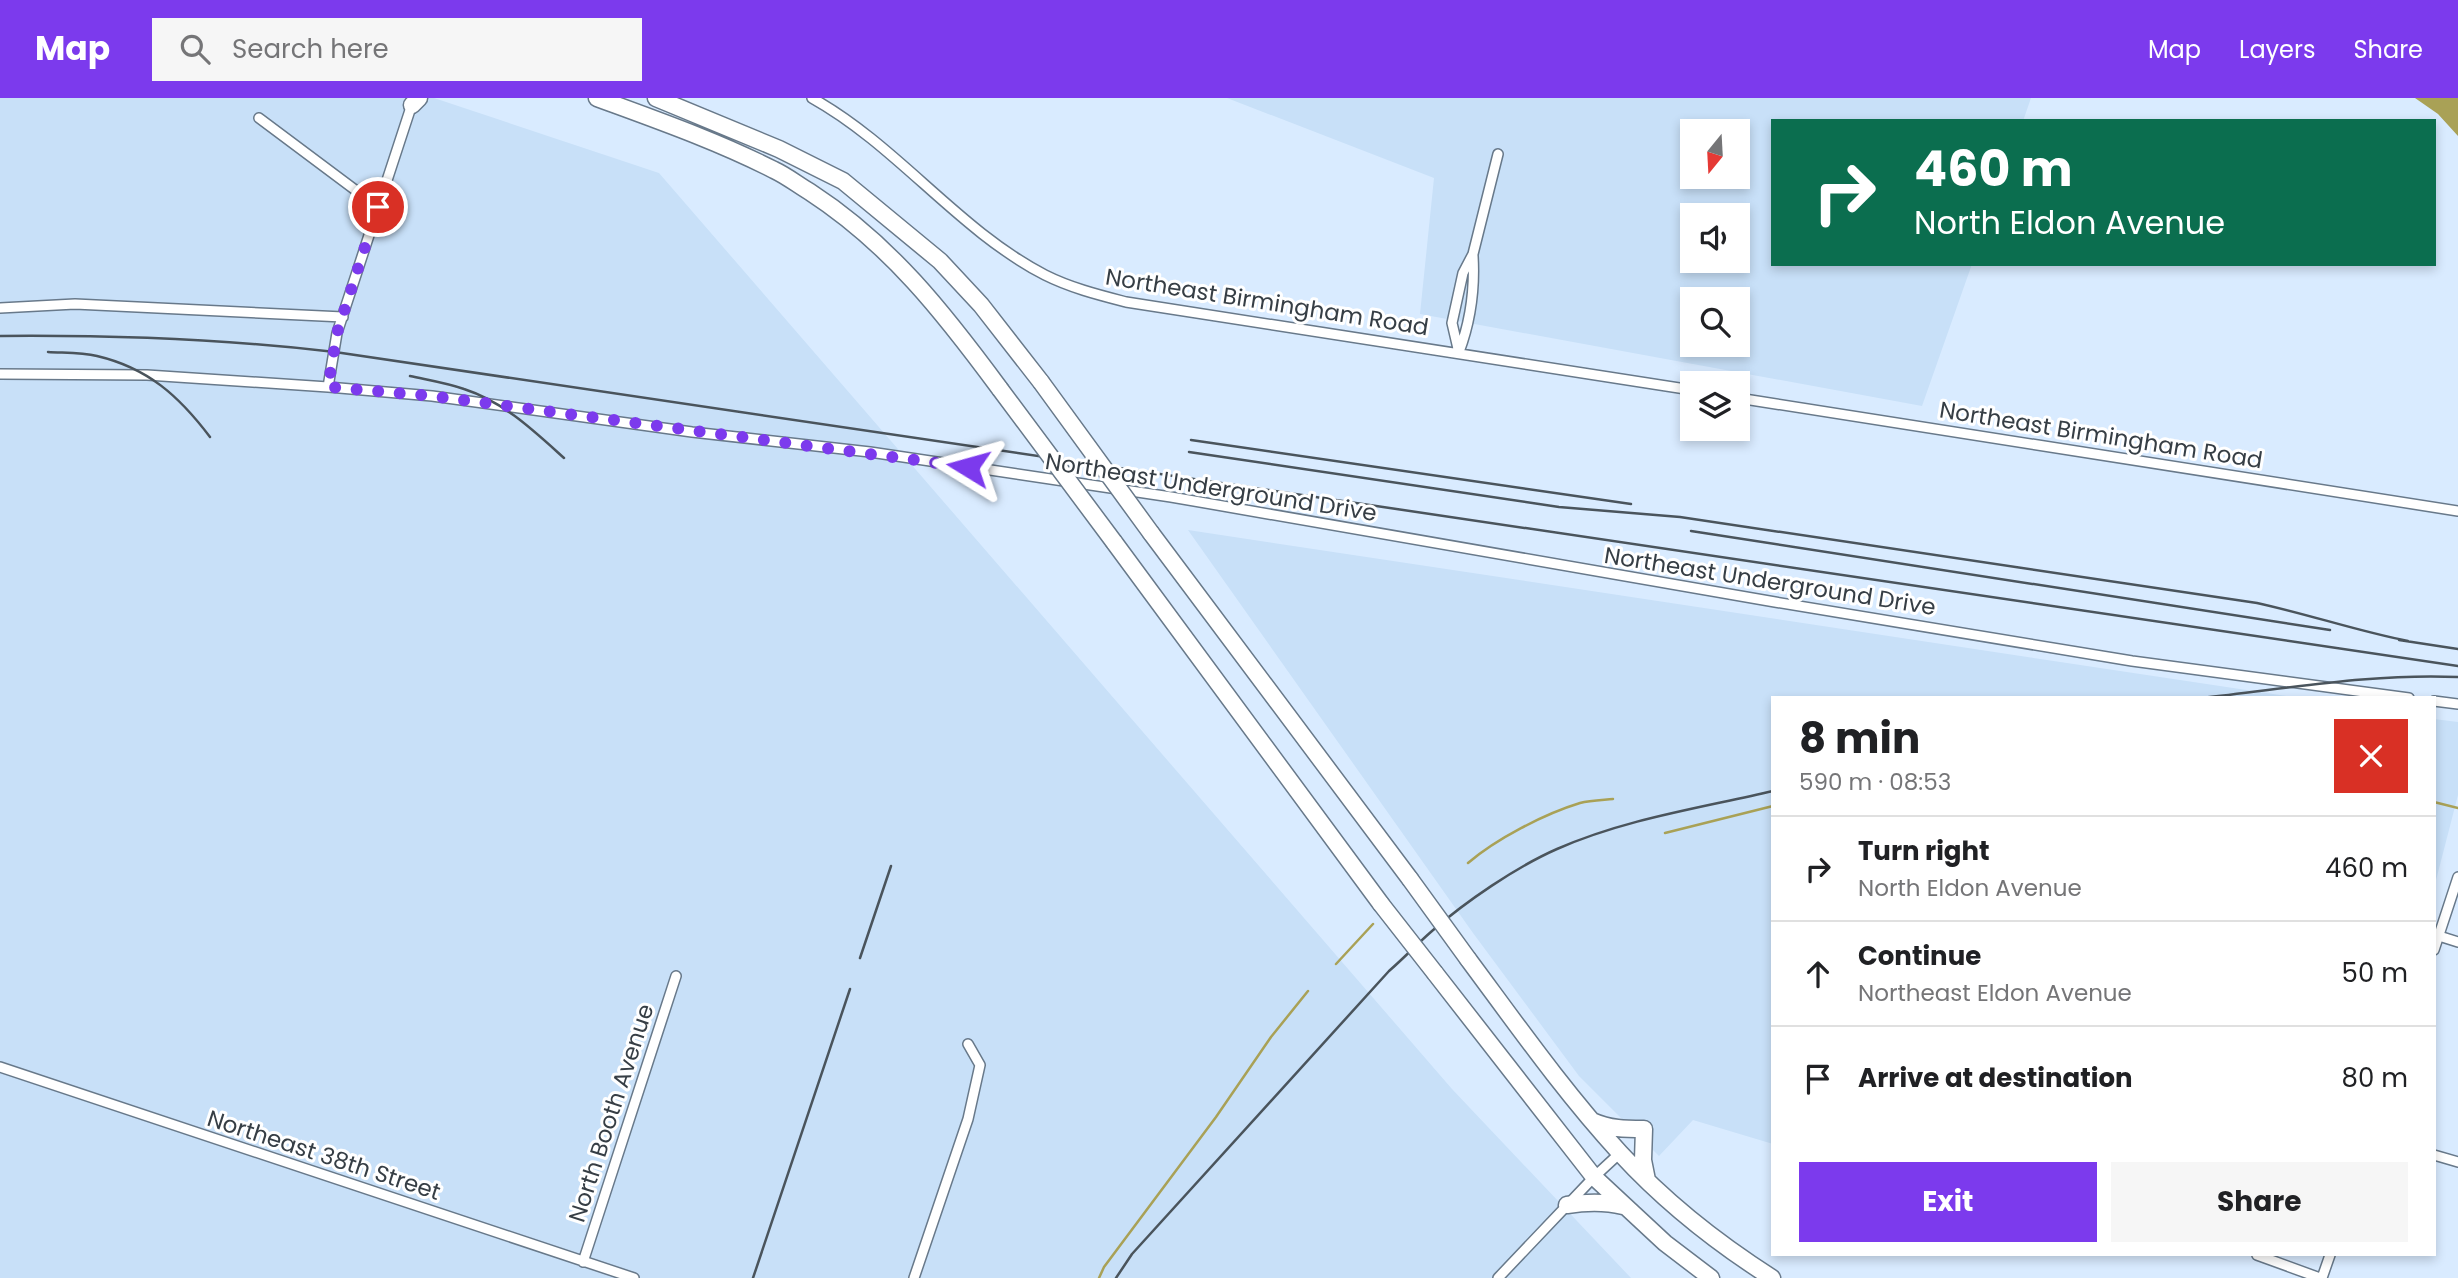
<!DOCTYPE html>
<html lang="en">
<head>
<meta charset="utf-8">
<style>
  :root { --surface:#fff; --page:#f6f6f6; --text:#202124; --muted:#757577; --line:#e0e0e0; --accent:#7c3aed }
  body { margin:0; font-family:Poppins,sans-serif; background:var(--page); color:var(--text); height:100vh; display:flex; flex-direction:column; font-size:26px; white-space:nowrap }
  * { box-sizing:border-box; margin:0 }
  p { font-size:23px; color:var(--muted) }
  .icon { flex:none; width:38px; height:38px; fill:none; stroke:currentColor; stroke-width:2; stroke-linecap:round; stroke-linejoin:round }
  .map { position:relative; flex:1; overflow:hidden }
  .sheet { position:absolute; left:1771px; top:598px; width:665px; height:560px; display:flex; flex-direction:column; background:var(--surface); border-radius:0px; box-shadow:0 4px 10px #0003 }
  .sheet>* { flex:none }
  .guide { position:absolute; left:1771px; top:21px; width:665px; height:147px; border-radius:0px; box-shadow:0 4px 10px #0003; background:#0b6e4f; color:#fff; overflow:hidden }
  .needle { width:46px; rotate:198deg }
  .buttons { position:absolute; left:1680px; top:21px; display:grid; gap:14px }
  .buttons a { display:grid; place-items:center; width:70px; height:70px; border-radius:0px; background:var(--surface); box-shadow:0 4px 10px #0003; font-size:35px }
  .pin { position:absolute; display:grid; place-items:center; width:60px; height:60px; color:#fff; margin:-30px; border:4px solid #fff; border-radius:50%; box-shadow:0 2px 7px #0007 }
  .me { position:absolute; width:77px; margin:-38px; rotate:278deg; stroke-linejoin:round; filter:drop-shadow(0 0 5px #0008) }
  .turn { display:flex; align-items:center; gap:24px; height:147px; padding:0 28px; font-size:32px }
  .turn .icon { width:91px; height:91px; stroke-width:2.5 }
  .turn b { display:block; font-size:49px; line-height:60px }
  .round { display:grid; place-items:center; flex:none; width:74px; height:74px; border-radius:0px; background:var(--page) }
  .head { display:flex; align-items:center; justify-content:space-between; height:119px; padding:0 28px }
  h1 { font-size:42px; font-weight:700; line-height:52px }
  .cta { display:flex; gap:14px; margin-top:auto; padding:14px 28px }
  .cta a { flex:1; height:80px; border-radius:0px; background:var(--accent); color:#fff; font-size:28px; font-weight:700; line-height:80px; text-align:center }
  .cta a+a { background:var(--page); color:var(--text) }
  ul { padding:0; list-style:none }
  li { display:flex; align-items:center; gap:21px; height:105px; padding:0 28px; border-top:2px solid var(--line) }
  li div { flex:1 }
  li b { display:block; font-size:26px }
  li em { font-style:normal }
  header { display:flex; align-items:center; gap:42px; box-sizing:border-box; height:98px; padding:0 35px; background:var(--accent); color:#fff }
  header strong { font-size:33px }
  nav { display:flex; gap:38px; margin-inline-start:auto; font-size:24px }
  .search { width:490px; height:63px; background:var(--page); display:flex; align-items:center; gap:18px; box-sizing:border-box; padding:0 24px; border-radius:0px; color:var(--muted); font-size:26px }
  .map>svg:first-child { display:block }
</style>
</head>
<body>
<header>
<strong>Map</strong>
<div class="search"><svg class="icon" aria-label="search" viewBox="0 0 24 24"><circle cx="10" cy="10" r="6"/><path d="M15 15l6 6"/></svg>Search here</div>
<nav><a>Map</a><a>Layers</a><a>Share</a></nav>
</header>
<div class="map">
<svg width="2458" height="1180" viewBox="0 0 2458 1180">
  <rect width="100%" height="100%" fill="#d9ebff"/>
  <path fill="#c8e0f8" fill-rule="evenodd" d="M0 0H434L659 75 1452 991 1631 1180H0Z
    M1227 0H2031L2023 23H1773V166H1972L1922 308 1420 216 1434 80ZM1692 33H1738V79H1692ZM1692 117H1738V163H1692ZM1692 201H1738V247H1692Z
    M1188 432 2299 600H1773V1046L1693 1022 1659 1058 1579 978 1473 835Z
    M2434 621 2458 624V697L2434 790Z"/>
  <path fill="#a9a156" d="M2415 0H2458V38L2438 16Z"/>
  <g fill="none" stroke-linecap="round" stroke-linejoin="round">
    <path stroke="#a9a156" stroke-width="2.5" d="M2434 704 2458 710
      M1665 735 1773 708
      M1468 765C1496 741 1544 716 1580 705 1590 702 1602 702 1613 701
      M1336 866 1373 826
      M1099 1180 1104 1169 1216 1019 1271 939 1308 893"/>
    <defs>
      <path id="street" d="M812 0C898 48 958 132 1045 177 1071 190 1099 197 1126 204L1692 292
        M259 20 378 109
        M0 210 75 206 343 219
        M1459 254C1471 222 1475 192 1473 158
        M1459 255 1452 225 1463 175 1473 156 1498 56
        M0 276 147 277 328 289 432 298 692 334 870 354 1171 399 1775 504 2132 563 2409 600
        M328 289 337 235 412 6
        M1738 300 2458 413
        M2434 603 2458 606
        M2439 838 2458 844
        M2434 852 2458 779
        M0 969 634 1180
        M2434 1057 2458 1064
        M2257 1157 2320 1180
        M583 1164 676 878
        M914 1180 968 1021 980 967 968 946
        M1498 1180 1594 1079 1620 1055
        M2322 1180 2330 1157"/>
      <path id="highway" d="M597 0C657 22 717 43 774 72 787 78 798 87 810 94 890 146 944 215 1000 291
        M656 0 779 51 843 83 940 163 981 207 1041 284
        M412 7 419 0
        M1151 435 1410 781
        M1114 444 1381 806
        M1468 861C1517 927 1564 994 1620 1055 1664 1103 1717 1145 1772 1180
        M1435 875 1594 1079 1665 1145 1711 1180
        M1592 1023C1610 1031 1625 1031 1644 1031L1643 1062 1647 1082
        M1567 1107C1586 1104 1603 1103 1623 1108"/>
    </defs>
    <use href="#street" stroke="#68798a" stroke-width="12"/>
    <use href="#highway" stroke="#68798a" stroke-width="19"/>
    <use href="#street" stroke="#fff" stroke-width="9"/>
    <use href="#highway" stroke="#fff" stroke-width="16"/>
    <path stroke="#4a545c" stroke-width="2.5" d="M0 238C112 237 224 241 335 254L2458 568
      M48 254C64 255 81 254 97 258 148 270 179 298 210 339
      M410 278C428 282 447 285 464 291 504 304 534 333 564 360
      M1191 342 1631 406
      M1189 354 1559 409 1680 419 2257 505C2308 516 2357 533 2408 543
      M1691 433 2330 532
      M2399 542 2458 551
      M2202 600C2286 591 2373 575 2458 579
      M860 860 891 768
      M753 1180 850 891
      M1116 1180 1132 1156 1389 873C1404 860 1417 846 1432 833 1465 804 1516 769 1557 751 1625 721 1700 710 1773 693"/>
    <defs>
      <path id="highway-bridge" d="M1041 284 1151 435
        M1000 291 1114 444
        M1410 781 1468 861
        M1381 806 1435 875"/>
    </defs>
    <use href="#highway-bridge" stroke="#68798a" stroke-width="19" stroke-linecap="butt"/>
    <use href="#highway-bridge" stroke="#fff" stroke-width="16"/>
  </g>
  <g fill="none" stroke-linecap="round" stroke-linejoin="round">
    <path stroke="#7c3aed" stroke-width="12" stroke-dasharray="0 21.6" d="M378 109 337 235 328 289 432 298 968 369"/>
  </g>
  <g text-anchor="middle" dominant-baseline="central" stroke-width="6" stroke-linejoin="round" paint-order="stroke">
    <g font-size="23" fill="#363e45" stroke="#fff">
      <text transform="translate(1267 204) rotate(9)">Northeast Birmingham Road</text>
      <text transform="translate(2101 337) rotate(9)">Northeast Birmingham Road</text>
      <text transform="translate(1211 389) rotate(9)">Northeast Underground Drive</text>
      <text transform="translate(1770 483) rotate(9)">Northeast Underground Drive</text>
      <text transform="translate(611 1015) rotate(-72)">North Booth Avenue</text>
      <text transform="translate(324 1057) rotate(18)">Northeast 38th Street</text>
    </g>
  </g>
</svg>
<div class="buttons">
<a><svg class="needle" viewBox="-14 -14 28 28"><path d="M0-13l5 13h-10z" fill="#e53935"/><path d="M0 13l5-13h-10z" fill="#757577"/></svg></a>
<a><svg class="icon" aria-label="sound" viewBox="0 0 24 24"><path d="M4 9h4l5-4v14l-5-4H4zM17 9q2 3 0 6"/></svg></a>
<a><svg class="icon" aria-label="search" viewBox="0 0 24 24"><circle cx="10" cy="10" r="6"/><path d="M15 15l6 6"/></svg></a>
<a><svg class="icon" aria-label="layers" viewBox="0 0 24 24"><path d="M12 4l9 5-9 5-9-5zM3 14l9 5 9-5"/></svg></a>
</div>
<div class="pin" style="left:378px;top:109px;background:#d93025"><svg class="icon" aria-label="arrive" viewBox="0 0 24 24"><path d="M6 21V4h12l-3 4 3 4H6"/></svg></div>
<svg class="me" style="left:968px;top:369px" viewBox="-20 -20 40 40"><path d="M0-17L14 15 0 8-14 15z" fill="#7c3aed" stroke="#fff" stroke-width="4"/></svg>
<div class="guide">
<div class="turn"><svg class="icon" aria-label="right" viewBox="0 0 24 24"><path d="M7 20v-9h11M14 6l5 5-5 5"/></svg><div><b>460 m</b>North Eldon Avenue</div></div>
</div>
<section class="sheet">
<div class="head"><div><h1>8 min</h1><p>590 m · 08:53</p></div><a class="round" style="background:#d93025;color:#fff"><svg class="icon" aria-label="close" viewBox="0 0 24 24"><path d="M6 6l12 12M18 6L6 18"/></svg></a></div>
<ul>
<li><svg class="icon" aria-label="right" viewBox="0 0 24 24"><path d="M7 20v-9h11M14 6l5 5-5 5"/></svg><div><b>Turn right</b><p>North Eldon Avenue</p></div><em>460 m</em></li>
<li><svg class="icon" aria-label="ahead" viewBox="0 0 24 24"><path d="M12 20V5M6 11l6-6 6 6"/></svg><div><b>Continue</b><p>Northeast Eldon Avenue</p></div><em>50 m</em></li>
<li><svg class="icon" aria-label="arrive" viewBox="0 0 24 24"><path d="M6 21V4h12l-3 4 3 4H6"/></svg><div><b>Arrive at destination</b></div><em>80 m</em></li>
</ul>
<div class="cta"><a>Exit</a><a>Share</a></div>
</section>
</div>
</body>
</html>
